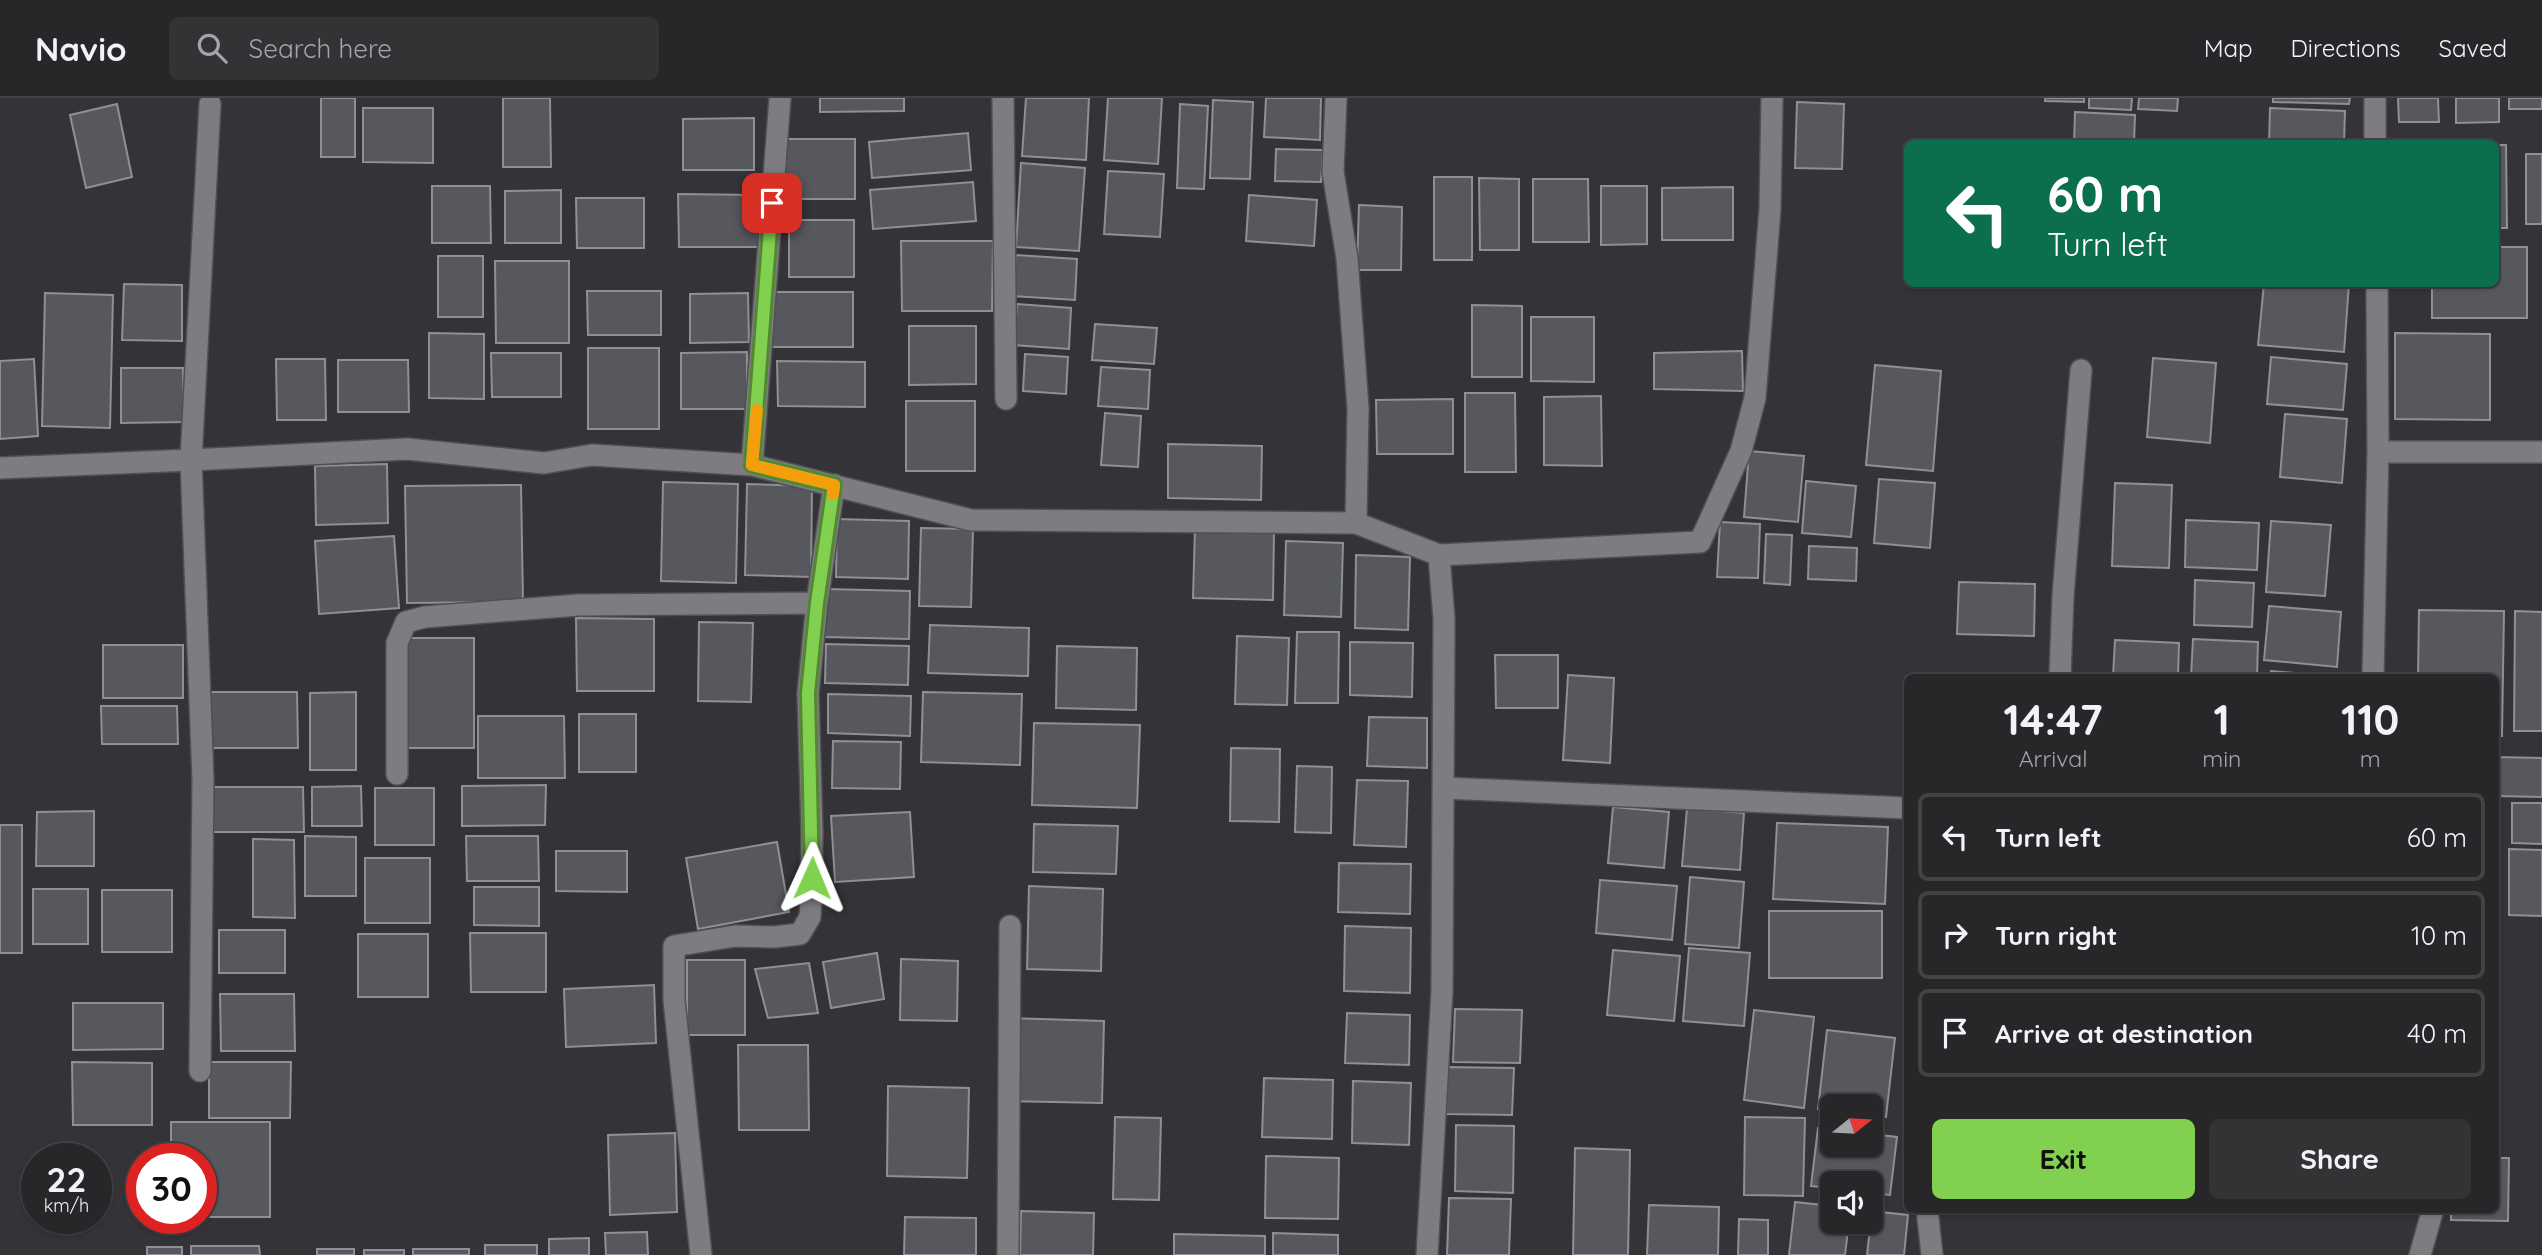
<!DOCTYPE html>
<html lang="en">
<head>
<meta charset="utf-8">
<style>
  :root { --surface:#272629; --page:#333235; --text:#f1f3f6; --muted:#a4a5a8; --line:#434346; --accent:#81d050 }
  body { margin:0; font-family:Quicksand,sans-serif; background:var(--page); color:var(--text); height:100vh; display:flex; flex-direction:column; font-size:26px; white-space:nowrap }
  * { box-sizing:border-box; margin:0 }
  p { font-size:23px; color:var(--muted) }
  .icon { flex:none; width:38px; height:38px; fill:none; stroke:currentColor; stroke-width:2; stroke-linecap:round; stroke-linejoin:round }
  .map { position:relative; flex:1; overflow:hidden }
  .sheet { position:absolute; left:1904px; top:576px; width:595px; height:539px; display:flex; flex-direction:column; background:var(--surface); border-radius:10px; box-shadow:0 2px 5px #0004,0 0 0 2px var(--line) }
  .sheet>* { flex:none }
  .banner { position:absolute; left:1904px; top:42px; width:595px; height:147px; border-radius:10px; box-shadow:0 2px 5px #0004,0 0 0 2px var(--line); background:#0b6e4f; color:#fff; overflow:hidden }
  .needle { width:46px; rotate:72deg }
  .buttons { position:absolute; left:1820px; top:996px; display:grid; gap:14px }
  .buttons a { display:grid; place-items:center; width:63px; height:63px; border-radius:10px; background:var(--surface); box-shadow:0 2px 5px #0004,0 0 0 2px var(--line); font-size:35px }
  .speed { position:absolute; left:21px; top:1045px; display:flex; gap:14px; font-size:35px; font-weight:700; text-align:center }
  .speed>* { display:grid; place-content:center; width:91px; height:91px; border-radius:50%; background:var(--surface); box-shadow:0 2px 5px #0004,0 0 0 2px var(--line); line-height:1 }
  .speed small { font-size:18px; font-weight:400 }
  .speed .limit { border:10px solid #d22; background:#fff; color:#111 }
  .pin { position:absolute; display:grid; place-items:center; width:60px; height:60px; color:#fff; margin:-30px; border-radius:14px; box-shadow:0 4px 10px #0006 }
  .me { position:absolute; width:77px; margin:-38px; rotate:1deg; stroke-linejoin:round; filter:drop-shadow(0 0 5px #0008) }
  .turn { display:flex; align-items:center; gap:24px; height:147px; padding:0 28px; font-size:32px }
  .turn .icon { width:91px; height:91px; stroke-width:2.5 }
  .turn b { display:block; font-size:49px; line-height:60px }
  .eta { display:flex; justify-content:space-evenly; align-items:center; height:119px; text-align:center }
  .eta b { font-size:42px; font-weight:700; line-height:49px }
  .button { display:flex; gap:14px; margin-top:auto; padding:14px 28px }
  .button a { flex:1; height:80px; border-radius:10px; background:var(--accent); color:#111; font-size:28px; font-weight:700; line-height:80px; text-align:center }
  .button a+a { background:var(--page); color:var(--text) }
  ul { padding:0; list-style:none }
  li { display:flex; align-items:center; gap:21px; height:88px; margin:0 14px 10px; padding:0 14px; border:4px solid var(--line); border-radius:10px }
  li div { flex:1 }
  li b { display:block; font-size:26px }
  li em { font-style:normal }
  header { display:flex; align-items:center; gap:42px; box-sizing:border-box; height:98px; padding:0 35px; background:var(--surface); border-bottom:2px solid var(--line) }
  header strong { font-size:33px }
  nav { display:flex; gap:38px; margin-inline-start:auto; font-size:24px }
  .search { width:490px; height:63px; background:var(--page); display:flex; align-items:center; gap:18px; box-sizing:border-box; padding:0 24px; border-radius:10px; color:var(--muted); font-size:26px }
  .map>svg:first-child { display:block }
</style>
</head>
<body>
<header>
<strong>Navio</strong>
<div class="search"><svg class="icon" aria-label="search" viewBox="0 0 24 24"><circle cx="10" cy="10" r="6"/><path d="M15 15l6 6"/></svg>Search here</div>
<nav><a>Map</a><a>Directions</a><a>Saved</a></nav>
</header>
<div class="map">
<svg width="2542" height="1157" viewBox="0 0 2542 1157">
  <rect width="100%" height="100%" fill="#343337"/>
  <path fill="#56585d" stroke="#8e9095" stroke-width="2" d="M321 0H355V59H321Z
    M503 0H550L551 69H503Z
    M820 0H904V13L820 14Z
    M1026 0H1089L1086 62 1022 58Z
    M1108 0H1162L1158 66 1104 62Z
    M1266 0H1321L1320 42 1264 39Z
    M2045 0H2084V4L2045 3Z
    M2089 0H2132L2131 12 2089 10Z
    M2139 0H2178L2177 13 2138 11Z
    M2273 0H2350L2349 6 2273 4Z
    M2398 0H2438L2439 24H2399Z
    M2456 0H2499V24L2456 25Z
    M2509 0H2542V11H2509Z
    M1213 2 1253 4 1250 81 1210 80Z
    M1797 4 1844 6 1842 71 1795 70Z
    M117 6 132 79 86 90 70 17Z
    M1180 6 1208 8 1204 91 1177 90Z
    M363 10H433V65L363 64Z
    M2270 10 2345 13 2344 46H2269Z
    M2075 14 2135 17 2134 46H2074Z
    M754 20V72H683V21Z
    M968 35 971 72 872 80 869 44Z
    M784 41H855V101H784Z
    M2496 47H2506L2507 130H2496Z
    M1276 51 1323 52 1321 84 1275 83Z
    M2526 56H2542V126H2526Z
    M1021 65 1085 70 1079 153 1016 149Z
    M1108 73 1164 76 1160 139 1104 136Z
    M1434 79H1472V162H1434Z
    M1479 80 1519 81V152H1480Z
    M1533 81H1588L1589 144H1533Z
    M973 84 976 123 873 131 870 92Z
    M432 88H490L491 145H432Z
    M1601 88H1647V146L1601 147Z
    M1733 89V142H1662V90Z
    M561 92V145H505V93Z
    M678 96 759 97V149H679Z
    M1249 97 1317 102 1314 148 1246 143Z
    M576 100H644V150H577Z
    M1359 107 1402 109 1401 172H1357Z
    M789 122H854V179H789Z
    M901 143H993L992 213H902Z
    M2496 149H2527V220H2432V186H2496Z
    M1016 157 1077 161 1075 202 1013 198Z
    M438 158H483V219H438Z
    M495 163H569V245H496Z
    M124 186 182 187V243L122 242Z
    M2264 186H2349L2344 254 2258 247Z
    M587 193H661V237H588Z
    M772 194H853V249H772Z
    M45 195 113 197 110 330 42 328Z
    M748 195 749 244 690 245V196Z
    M1017 206 1071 210 1069 251 1014 247Z
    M1472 207 1522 208V279H1472Z
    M1531 219H1594V284L1531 283Z
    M1095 226 1157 230 1154 266 1092 262Z
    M909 228H976V286L909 287Z
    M429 235 484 236V301L429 300Z
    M2395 235 2490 236V322L2395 321Z
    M588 250H659V331H588Z
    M1742 253 1743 293 1654 291V255Z
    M747 254V311H681V255Z
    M491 255H561V299H492Z
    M1025 256 1068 259 1066 296 1023 293Z
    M2271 259 2347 266 2343 312 2267 306Z
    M2153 260 2216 265 2210 345 2147 339Z
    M34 261 38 338 0 341V263Z
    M276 261H325L326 322H277Z
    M338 262H408L409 314H338Z
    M777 263 865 264V309L778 308Z
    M1875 267 1941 273 1933 373 1866 367Z
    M1101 269 1150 272 1148 311 1098 308Z
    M121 270H183L184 324 121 325Z
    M1465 295H1515L1516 374H1465Z
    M1601 298 1602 368 1544 367V299Z
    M1453 301V356H1377L1376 302Z
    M906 303H975V373H906Z
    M1105 315 1141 318 1138 369 1101 367Z
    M2285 316 2347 321 2342 385 2280 379Z
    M1168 346 1262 348 1261 402 1168 400Z
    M1749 353 1804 358 1798 424 1744 419Z
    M387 366 388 425 316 427 315 368Z
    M1879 381 1935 385 1930 450 1874 445Z
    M1806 383 1856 388 1851 439 1802 435Z
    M663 384 738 386 736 485 661 483Z
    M2115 385 2172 387 2169 470 2112 468Z
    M747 386 812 388 811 479 745 477Z
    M521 387 523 504 407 505 405 388Z
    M837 421 909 423 908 481 836 479Z
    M2186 422 2259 425 2257 472 2185 469Z
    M2271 423 2331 427 2325 498 2266 494Z
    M1720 424 1760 426 1758 480 1717 479Z
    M1195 429 1274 432 1273 502 1193 500Z
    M921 430 973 431 971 509 919 508Z
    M1766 436 1792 437 1790 487 1764 485Z
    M394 438 399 510 319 516 315 443Z
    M1286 443 1343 445 1341 519 1284 517Z
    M1809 448 1857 450 1856 483 1808 481Z
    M1356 457 1410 459 1408 532 1355 530Z
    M2195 482 2254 485 2252 529 2194 527Z
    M1959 484 2035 486 2034 538 1957 536Z
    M826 491 910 493 909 541 824 539Z
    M2269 508 2341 514 2337 569 2264 562Z
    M2419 512 2504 513 2502 638H2496V579H2418Z
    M2515 513 2542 514V633H2514Z
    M576 520 654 521V593H577Z
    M699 524 753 525 751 604 698 603Z
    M930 527 1029 530 1028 578 928 575Z
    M1297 534H1339L1338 605H1295Z
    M1237 538 1289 540 1287 607 1235 606Z
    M408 540H474V650H408Z
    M2193 541 2258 544 2257 579H2191Z
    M2115 542 2179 545 2178 579H2113Z
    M1350 544 1413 545 1412 599 1350 597Z
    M826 546 909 548 908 587 825 585Z
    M103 547H183V600H103Z
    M1057 548 1137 550 1136 612 1056 610Z
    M1495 557H1558V610H1496Z
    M2271 573 2343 579H2270Z
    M1568 577 1614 580 1610 665 1563 662Z
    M210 594H297L298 650H211Z
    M356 594V672H310V595Z
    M923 594 1022 596 1020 667 921 664Z
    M828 596 911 598 910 638 828 635Z
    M101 608H177L178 646H102Z
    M579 616H636V674H579Z
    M478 618H564L565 680H478Z
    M1369 619 1427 620V670L1367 668Z
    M1034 625 1140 627 1137 710 1032 707Z
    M833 643 901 644 900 691 832 690Z
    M1231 650 1280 651 1279 724 1230 723Z
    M2496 659 2542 660V699L2496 698Z
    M1297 668 1332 669 1331 735 1295 734Z
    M1357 682 1408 683 1406 749 1354 747Z
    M546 687 545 727 462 728V688Z
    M361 688 362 728H312V689Z
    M210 689H303L304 734H211Z
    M375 690H434V747H375Z
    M2512 705H2542V746L2512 745Z
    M1613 709 1669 714 1664 770 1608 765Z
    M1687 710 1744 715 1740 772 1682 768Z
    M94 713V768H36L37 714Z
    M910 714 914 779 835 784 831 718Z
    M1777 725 1888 729 1885 806 1773 801Z
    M1034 726 1118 728 1116 776 1033 774Z
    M0 727H22V855H0Z
    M305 738 356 739V798H305Z
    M466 738H538L539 783H467Z
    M253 741 294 742 295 820 253 819Z
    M777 744 789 814 698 831 686 760Z
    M2509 751 2542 752V818L2509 817Z
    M556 753H627V794L556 793Z
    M365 760H430V825H365Z
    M1339 765 1411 766 1410 816 1338 814Z
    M1690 779 1744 784 1739 850 1685 846Z
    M1600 782 1677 788 1672 842 1596 835Z
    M1029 788 1103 791 1101 873 1027 871Z
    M474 789H539V828L474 827Z
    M33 791H88V846H33Z
    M102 792H172V854H102Z
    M1769 813H1882V880H1769Z
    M1345 828 1411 830 1410 895 1344 893Z
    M219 832H285V875H219Z
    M470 835H546V894H471Z
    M358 836H428V899H358Z
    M1689 850 1750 855 1744 928 1683 923Z
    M1613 852 1680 858 1674 923 1607 917Z
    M877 855 884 901 831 910 823 864Z
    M901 861 958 863 957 923 900 922Z
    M687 862H745V937H687Z
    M809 865 818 915 768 920 755 871Z
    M654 887 656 945 566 949 564 891Z
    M220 896H294L295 953H221Z
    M73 905H163V951L73 952Z
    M1455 911 1522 912 1520 965 1453 964Z
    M1754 912 1814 919 1804 1010 1744 1002Z
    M1347 915 1410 917 1409 967 1345 965Z
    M1012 920 1104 923 1102 1005 1010 1003Z
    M1827 932 1895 940 1886 1019 1871 1018V1008H1832V1013L1818 1011Z
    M738 947H808L809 1032H739Z
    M72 964 152 965V1027H73Z
    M209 964H291L290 1020H209Z
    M1447 969 1514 970 1512 1017 1446 1016Z
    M1264 980 1333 982 1332 1041 1262 1039Z
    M1353 983 1411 985 1409 1047 1352 1045Z
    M888 988 969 990 967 1080 887 1078Z
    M1115 1019 1161 1020 1159 1102 1113 1101Z
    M1745 1019 1805 1020 1803 1098 1744 1097Z
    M171 1024H270V1119H201V1060H171Z
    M1456 1027 1514 1028 1513 1095 1455 1093Z
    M1818 1030 1832 1032V1046H1871V1036L1897 1039 1890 1097 1871 1095V1085H1832V1090L1811 1088Z
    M675 1035 677 1114 610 1117 608 1037Z
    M1575 1050 1630 1052 1628 1157H1573Z
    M1266 1058 1339 1060 1338 1121 1265 1120Z
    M2496 1060H2509L2508 1123 2451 1122V1111H2496Z
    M1449 1100 1511 1101 1509 1157H1447Z
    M1795 1104 1832 1108V1124H1849L1845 1157H1789Z
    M1649 1107 1719 1109 1718 1157H1647Z
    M1021 1113 1094 1115 1093 1157H1020Z
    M1872 1113 1908 1117 1904 1157H1867Z
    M905 1119 976 1120V1157H904Z
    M1739 1121 1768 1122V1157H1738Z
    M647 1134 648 1157H606L605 1135Z
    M1273 1135 1338 1137V1157H1273Z
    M1174 1136 1265 1138V1157H1174Z
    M589 1140V1157H549V1141Z
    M485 1147H537V1157H485Z
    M191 1148H259L260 1157H191Z
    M147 1149H182V1157H147Z
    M317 1151H354V1157H317Z
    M413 1151H469V1157H413Z
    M364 1152H404V1157H364Z"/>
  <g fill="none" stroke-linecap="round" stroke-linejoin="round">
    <defs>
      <path id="minor" d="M1003 0 1006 301
        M1336 0 1333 74 1347 160 1358 310 1356 425 1439 457 1444 521 1442 893 1427 1157
        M2375 0V46
        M2378 354H2542
        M752 367 780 0
        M0 370 191 362 210 6
        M1439 457 1700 444 1741 353 1755 300 1770 111 1772 0
        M2060 579 2063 498 2081 272
        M2373 579 2378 354 2377 186
        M397 676V545L406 524 425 519 578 507 817 505
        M1443 690 1908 710
        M200 973 203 682 191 362 407 351 544 365 592 357 752 367 971 422 1356 425
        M1927 1111 1932 1157
        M701 1157 674 902V848L735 838 774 839 800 836 810 819 811 803 812 734 808 595 817 505 834 387
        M1008 1157 1010 828
        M2420 1157 2433 1111"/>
    </defs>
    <use href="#minor" stroke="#504f52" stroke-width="24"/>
    <use href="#minor" stroke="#7e7c81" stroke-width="21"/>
  </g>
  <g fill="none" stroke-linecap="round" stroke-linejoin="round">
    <defs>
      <path id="route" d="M772 105 752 367 834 387 817 505 808 595 812 780"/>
    </defs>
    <use href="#route" stroke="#548734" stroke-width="18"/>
    <use href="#route" stroke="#81d050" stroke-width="12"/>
    <path stroke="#f59e0b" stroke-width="12" d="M757 312 752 367 834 387 833 396"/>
  </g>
</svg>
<div class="buttons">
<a><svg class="needle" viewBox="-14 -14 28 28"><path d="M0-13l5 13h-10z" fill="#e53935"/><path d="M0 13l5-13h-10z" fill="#a4a5a8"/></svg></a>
<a><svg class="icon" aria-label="sound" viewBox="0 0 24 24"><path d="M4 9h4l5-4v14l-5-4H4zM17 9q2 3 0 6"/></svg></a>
</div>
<div class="speed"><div>22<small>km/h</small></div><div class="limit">30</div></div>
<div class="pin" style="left:772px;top:105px;background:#d93025"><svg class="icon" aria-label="arrive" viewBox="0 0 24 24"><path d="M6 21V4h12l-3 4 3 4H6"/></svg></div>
<svg class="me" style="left:812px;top:780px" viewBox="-20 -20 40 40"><path d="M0-17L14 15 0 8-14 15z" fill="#81d050" stroke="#fff" stroke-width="4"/></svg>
<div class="banner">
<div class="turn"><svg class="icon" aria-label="left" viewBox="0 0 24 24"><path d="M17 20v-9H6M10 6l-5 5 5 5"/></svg><div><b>60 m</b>Turn left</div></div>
</div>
<section class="sheet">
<div class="eta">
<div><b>14:47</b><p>Arrival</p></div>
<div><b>1</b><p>min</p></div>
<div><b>110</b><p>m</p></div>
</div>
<ul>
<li><svg class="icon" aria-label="left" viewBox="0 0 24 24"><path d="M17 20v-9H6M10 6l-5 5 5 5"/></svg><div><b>Turn left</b></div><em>60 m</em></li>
<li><svg class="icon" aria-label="right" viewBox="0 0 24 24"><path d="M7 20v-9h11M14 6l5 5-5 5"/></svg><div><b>Turn right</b></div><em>10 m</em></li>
<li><svg class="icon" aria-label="arrive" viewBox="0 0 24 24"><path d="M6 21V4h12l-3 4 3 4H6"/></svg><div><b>Arrive at destination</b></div><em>40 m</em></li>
</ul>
<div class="button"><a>Exit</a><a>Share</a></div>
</section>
</div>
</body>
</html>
